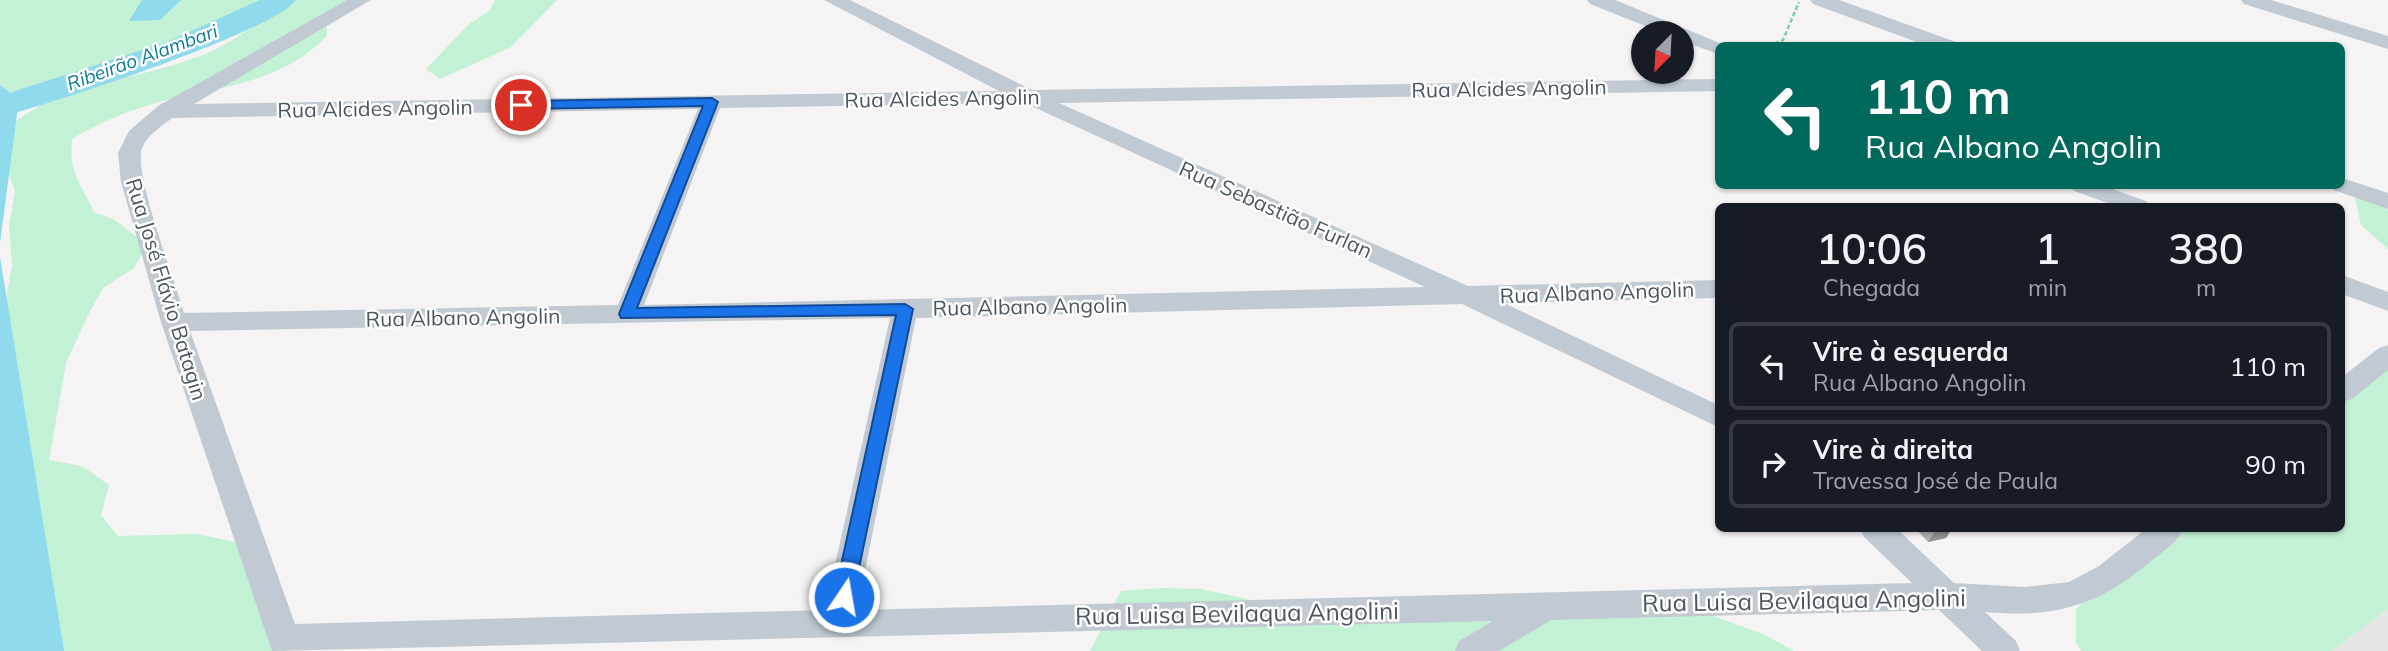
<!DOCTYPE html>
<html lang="pt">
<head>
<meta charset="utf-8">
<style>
  :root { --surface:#171b24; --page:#20242c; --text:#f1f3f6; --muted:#9ea1a6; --line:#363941 }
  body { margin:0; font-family:Mulish,sans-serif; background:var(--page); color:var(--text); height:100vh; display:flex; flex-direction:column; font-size:26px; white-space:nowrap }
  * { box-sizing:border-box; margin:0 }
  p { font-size:23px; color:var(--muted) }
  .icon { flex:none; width:38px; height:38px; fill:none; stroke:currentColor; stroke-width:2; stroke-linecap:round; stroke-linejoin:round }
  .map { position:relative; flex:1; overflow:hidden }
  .side { position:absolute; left:1715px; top:203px; width:630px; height:329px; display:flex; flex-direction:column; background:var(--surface); border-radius:10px; box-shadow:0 2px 5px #0004 }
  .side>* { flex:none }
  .top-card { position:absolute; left:1715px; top:42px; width:630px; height:147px; border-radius:10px; box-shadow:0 2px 5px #0004; background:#00695c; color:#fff; overflow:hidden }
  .needle { width:46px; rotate:204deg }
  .tools { position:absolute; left:1631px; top:21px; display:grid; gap:14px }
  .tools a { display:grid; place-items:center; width:63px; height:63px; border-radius:50%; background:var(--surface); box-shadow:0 2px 5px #0004; font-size:35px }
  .pin { position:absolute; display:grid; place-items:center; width:60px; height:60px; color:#fff; margin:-30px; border:4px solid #fff; border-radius:50%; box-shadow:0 2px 7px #0007 }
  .me { position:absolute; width:77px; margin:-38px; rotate:12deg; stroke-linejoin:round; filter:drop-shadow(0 0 5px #0008) }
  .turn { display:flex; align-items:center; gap:24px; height:147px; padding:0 35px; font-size:32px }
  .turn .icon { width:91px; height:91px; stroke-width:2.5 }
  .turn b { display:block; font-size:49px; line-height:60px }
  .eta { display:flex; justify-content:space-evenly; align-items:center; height:119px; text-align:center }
  .eta b { font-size:42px; font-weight:600; line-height:49px }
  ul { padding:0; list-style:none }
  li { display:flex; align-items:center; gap:21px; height:88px; margin:0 14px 10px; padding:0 21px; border:4px solid var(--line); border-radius:10px }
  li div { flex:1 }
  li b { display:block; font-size:26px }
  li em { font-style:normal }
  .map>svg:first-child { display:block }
</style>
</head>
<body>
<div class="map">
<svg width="2388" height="651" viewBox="0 0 2388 651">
  <rect width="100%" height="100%" fill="#f5f3f3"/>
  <path fill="#e6e4e5" d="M2388 609V651H2332Z"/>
  <path fill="#c3f1d5" d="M0 0H281C200 47 108 72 19 99L0 85Z
    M289 0H365L327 24V36C283 82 222 87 163 101 131 109 101 122 73 138 66 167 82 186 94 212L115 220 147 245 134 268 103 288 89 313 66 363 49 460 82 466 109 485 101 515 118 536 196 534 236 542 286 651H9L5 307 12 265 9 227 15 190 4 163V131C58 82 137 81 203 55 237 41 260 20 289 0Z
    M495 0H557L511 47 440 79 426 69 469 24 489 11Z
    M2353 189 2388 197V249L2361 225Z
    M2388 369V609L2332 651H2081L2076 643V610L2093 588 2174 529 2342 528V392Z
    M1162 588 1201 589 1283 607 1672 601 1763 634 1794 651H1090L1121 591Z"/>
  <path fill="#90daee" d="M142 0H181L160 20 129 21Z
    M0 85 19 99 0 243Z
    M0 257 64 651H0Z"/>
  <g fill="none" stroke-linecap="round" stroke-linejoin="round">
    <path fill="#90daee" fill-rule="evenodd" d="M260 0H296C273 32 48 105 0 117V96L167 42Z"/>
    <path stroke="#7ad0a6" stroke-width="2.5" stroke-dasharray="4.5 2.5" stroke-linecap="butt" d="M1768 46 1783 40 1799 2"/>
    <path fill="#c1cad2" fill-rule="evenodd" d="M347 0H371L194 104 999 91 824 0H850L1032 90 1718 79V91L1059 103 1468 286 1718 280V298L1504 303 1718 405V427L1462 304 916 318 857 610 1912 583 1864 537 1860 528H1896L1954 583 2025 587 2069 582 2099 566 2147 528H2184C2177 543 2162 552 2150 562 2097 607 2053 618 1985 612L2016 641 2020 651H1982L1939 610 1551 620 1499 651H1455L1459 641 1493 621 272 651 161 322 121 182 118 153 129 131 158 106ZM1025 103 1425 287 644 305 720 108ZM698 109 618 305 184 313C174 278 138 185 141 154 142 138 161 127 172 118ZM890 318 825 610 295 624 190 331Z
      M1587 0H1615L1727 46H1718V54L1682 41V33H1663L1590 4Z
      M1810 0H1839L1956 42 1959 46H1928L1813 4Z
      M2241 0H2271L2388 36V49L2244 4Z
      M2342 178 2388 193V209L2334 190 2331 186H2342Z
      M2070 186H2104L2146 201 2150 206H2116L2074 191Z
      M2342 275 2388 292V311L2342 294Z
      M2388 345V370L2352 399 2342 402V377L2379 348Z"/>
  </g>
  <path fill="#b0b2b7" d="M1915 528H1952L1946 538 1928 542Z"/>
  <path fill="#909195" d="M1948 528H1952L1946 538 1928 542 1935 531Z"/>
  <path fill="#cdcfd5" stroke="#909195" stroke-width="2" d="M1932 528H1948L1935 531Z"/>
  <path fill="#1a73e8" stroke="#114b97" stroke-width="2" d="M712 98 718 102 637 308 905 304 913 309 853 597 850 603H837L834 597 896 315 621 318 619 314 703 106 521 109 514 105 521 101Z"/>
  <g text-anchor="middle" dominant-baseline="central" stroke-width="5" stroke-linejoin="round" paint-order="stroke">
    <g font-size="19" font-style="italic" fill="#0c7c9b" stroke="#fff">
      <text transform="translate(142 57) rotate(-20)">Ribeirão Alambari</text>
    </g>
    <g font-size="21" fill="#4a5661" stroke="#fff">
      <text transform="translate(1509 88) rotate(-1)">Rua Alcides Angolin</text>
      <text transform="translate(942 98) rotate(-1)">Rua Alcides Angolin</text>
      <text transform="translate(375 108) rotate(-1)">Rua Alcides Angolin</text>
      <text transform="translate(1276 209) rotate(24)">Rua Sebastião Furlan</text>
      <text transform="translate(167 289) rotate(73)">Rua José Flávio Batagin</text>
      <text transform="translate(1597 292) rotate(-2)">Rua Albano Angolin</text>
      <text transform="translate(1030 306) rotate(-1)">Rua Albano Angolin</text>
      <text transform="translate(463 317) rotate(-1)">Rua Albano Angolin</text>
    </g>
    <g font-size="24" fill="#4a5661" stroke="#fff">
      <text transform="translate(1804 600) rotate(-1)">Rua Luisa Bevilaqua Angolini</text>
      <text transform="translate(1237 613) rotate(-1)">Rua Luisa Bevilaqua Angolini</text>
    </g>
  </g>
</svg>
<div class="tools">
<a><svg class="needle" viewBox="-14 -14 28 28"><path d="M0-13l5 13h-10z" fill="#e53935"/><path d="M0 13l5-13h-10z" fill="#9ea1a6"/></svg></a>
</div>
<div class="pin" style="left:521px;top:105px;background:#d93025"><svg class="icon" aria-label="arrive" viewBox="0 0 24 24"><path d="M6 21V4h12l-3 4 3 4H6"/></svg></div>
<svg class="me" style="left:844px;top:597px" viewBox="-20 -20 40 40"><circle r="17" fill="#1a73e8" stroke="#fff" stroke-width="3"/><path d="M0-11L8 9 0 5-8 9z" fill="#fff"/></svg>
<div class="top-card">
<div class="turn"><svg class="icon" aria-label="left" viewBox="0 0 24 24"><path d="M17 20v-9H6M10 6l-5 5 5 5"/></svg><div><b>110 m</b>Rua Albano Angolin</div></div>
</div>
<section class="side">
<div class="eta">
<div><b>10:06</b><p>Chegada</p></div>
<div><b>1</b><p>min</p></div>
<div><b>380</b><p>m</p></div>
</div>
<ul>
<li><svg class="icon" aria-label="left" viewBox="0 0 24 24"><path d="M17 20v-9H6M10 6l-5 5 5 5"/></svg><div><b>Vire à esquerda</b><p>Rua Albano Angolin</p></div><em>110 m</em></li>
<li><svg class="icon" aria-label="right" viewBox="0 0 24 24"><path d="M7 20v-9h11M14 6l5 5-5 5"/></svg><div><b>Vire à direita</b><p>Travessa José de Paula</p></div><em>90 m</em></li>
</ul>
</section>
</div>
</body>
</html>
